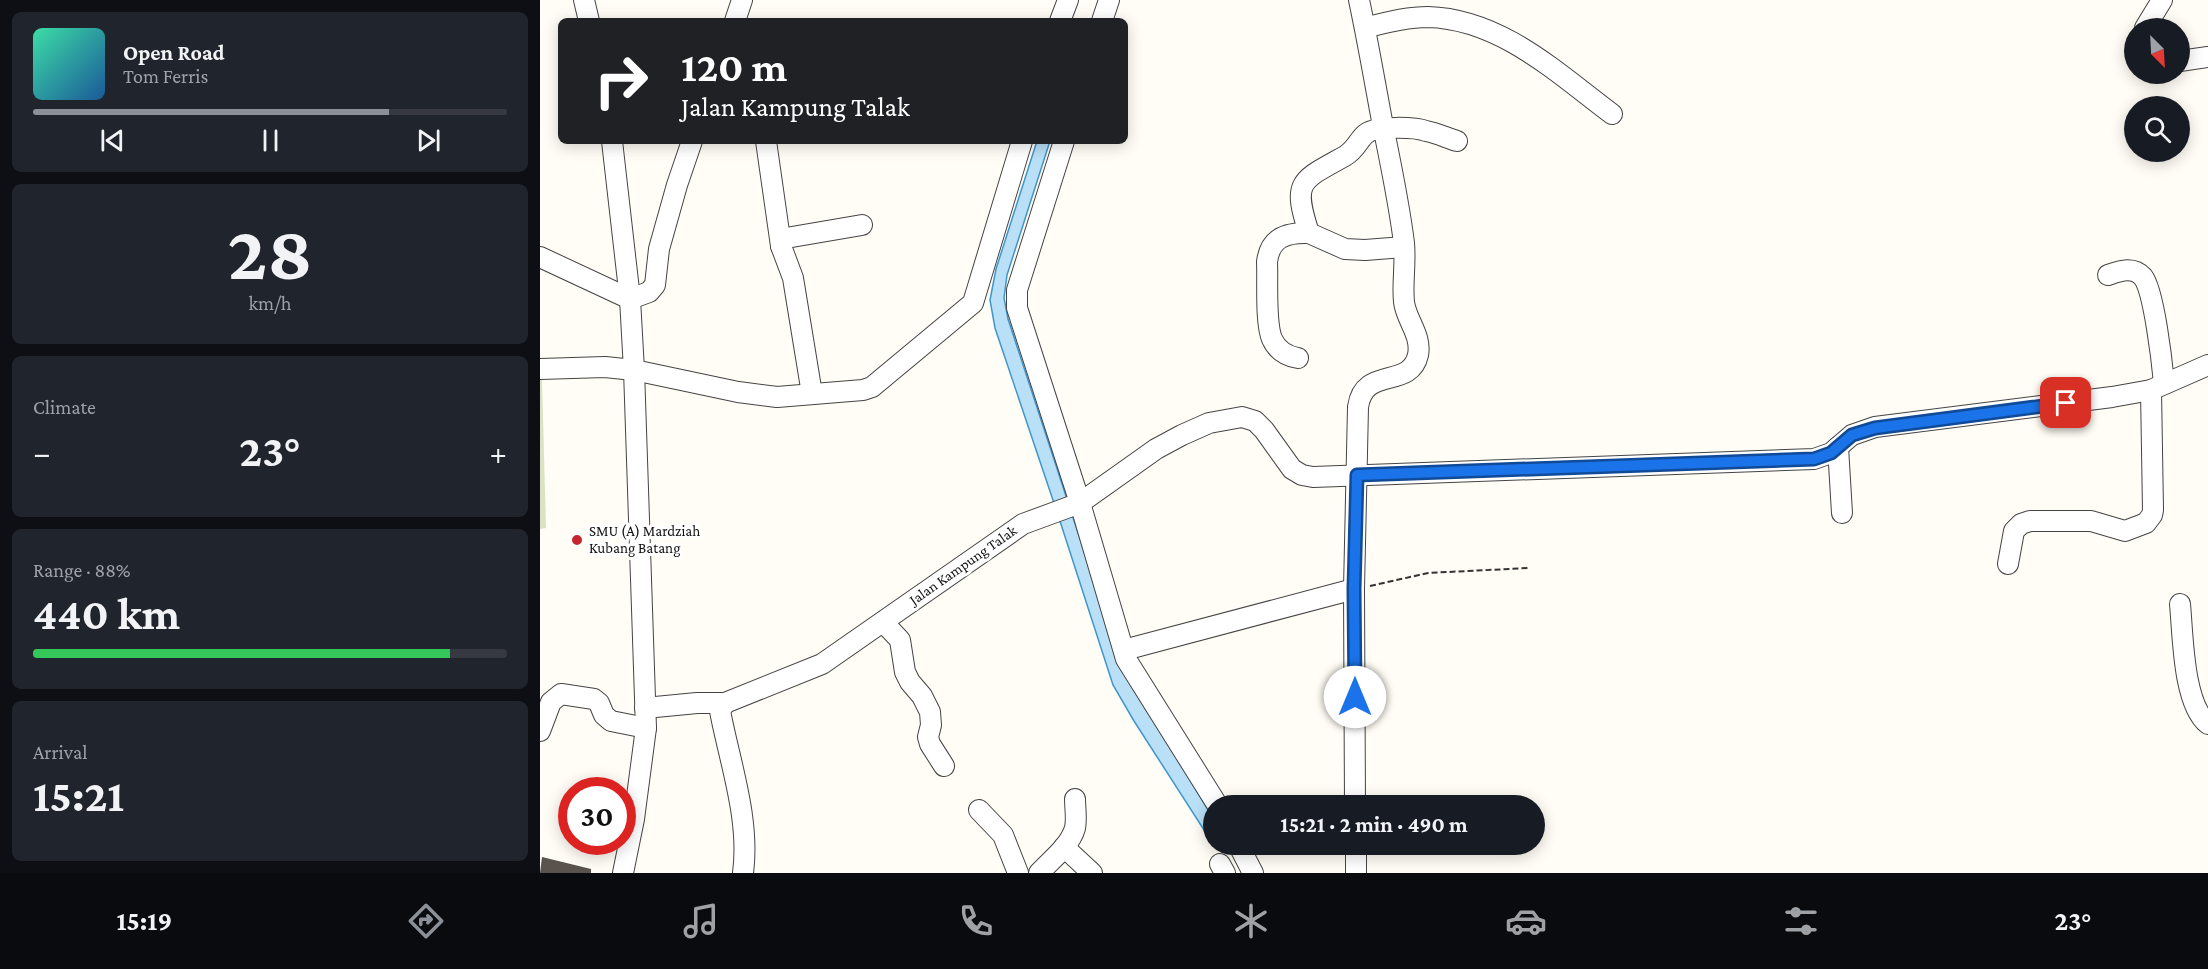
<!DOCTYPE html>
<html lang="en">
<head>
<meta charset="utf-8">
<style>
	:root { --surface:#171b24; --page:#20242c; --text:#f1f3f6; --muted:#9ea1a6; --line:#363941; --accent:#8c9099 }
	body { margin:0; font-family:"Crimson Pro",serif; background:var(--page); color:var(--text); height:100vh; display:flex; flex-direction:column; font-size:22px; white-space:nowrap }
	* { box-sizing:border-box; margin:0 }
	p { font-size:20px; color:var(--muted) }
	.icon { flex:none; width:33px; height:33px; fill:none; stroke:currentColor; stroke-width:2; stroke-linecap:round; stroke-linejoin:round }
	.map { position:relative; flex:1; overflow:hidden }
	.drawer { display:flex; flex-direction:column; gap:12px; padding:12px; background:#0d0f14; width:540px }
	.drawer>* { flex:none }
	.top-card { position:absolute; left:18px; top:18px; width:570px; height:126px; border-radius:9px; box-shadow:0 3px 15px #0003; background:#202124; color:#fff; overflow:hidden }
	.needle { width:39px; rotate:156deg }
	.controls { position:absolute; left:1584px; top:18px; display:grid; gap:12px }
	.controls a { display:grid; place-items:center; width:66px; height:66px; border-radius:50%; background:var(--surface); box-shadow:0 3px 15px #0003; font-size:30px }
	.speed { position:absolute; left:18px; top:777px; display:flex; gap:12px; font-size:30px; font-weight:700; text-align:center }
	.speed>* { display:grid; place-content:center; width:78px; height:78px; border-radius:50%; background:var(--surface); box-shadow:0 3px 15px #0003; line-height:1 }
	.speed .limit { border:9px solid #d22; background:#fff; color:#111 }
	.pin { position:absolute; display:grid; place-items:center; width:51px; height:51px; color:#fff; margin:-26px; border-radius:12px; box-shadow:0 3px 9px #0006 }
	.me { position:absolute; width:66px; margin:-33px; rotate:0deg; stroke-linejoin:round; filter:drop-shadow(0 0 4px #0008) }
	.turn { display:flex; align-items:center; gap:21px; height:126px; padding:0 24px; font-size:27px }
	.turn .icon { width:78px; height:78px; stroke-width:2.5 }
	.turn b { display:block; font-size:42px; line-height:51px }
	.big { font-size:45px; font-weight:700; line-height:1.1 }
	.drawer .card { flex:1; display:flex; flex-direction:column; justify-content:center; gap:9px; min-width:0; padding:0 21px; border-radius:9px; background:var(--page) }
	.drawer .dial { align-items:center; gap:0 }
	.dial b { font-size:78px; line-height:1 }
	.song { display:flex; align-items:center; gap:18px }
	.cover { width:72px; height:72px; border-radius:9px; background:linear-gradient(135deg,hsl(160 70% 55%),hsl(210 70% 35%)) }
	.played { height:6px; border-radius:3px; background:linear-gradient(90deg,var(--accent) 75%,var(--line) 75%) }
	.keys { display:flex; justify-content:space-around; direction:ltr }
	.heat { display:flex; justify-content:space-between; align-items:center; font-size:33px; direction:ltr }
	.charge { height:9px; border-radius:4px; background:linear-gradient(90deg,#34c759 88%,var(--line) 0) }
	.trip { position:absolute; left:663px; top:795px; width:342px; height:60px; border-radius:30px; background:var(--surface); box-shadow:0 3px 15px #0003; font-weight:700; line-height:60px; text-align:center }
	.tab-bar { display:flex; height:96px; justify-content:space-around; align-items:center; background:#090b0e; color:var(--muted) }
	.tab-bar .icon { width:42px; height:42px }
	.tab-bar .active { color:var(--accent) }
	.tab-bar b { font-size:27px; color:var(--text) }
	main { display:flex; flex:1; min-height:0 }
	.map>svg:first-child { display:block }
	.cemetery { fill:#d9e3c4 }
	.water { fill:#b9e0f7; stroke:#3f96cf; stroke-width:1.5 }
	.building { fill:#5a524d }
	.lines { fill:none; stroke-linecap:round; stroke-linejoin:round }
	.minor-casing { stroke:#444; stroke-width:22 }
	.path { stroke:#333; stroke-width:2; stroke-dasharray:6 3; stroke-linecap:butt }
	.minor { stroke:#fff; stroke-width:20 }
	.route-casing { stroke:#114b97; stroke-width:15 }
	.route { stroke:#1a73e8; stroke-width:10 }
	.poi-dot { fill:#c4262e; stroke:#fff; stroke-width:2 }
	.labels { text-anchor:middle; stroke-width:6; stroke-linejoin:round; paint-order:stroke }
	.poi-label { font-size:15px; fill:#111; stroke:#fff; text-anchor:start }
	.street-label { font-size:15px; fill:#111; stroke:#fff }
</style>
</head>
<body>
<main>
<section class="drawer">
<div class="card">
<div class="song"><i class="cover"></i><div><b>Open Road</b><p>Tom Ferris</p></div></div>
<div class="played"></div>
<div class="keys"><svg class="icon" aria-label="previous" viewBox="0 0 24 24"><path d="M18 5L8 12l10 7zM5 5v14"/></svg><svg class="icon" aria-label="pause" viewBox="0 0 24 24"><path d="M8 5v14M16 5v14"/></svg><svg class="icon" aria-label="next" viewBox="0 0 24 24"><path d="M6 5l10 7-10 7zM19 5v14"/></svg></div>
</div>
<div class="card dial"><b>28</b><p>km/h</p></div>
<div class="card"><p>Climate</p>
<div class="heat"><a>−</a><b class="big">23°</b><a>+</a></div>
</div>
<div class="card"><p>Range · 88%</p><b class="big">440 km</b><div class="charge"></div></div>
<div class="card"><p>Arrival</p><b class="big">15:21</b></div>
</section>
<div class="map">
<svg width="1668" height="873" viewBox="0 0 1668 873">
	<rect width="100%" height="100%" fill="#fffdf5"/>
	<path class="cemetery" d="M0 380H2L6 528 0 529Z"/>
	<path class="water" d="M497 141H510L467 275 464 298 468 319 582 667 673 818V844L594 721 573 685 518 515 455 328 450 300 456 269Z"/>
	<path class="building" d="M2 857 51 869V873H0Z"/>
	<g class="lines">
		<defs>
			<g id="minor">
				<path d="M44 0 49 21"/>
				<path d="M195 21 202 0"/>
				<path d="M520 21 528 0"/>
				<path d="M562 21 569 0"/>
				<path d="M825 28C846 22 867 17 888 17 961 19 1017 73 1072 114"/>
				<path d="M1605 28 1622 0"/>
				<path d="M1640 61 1668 57"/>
				<path d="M72 141 90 299 94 370 106 728 94 819 83 873"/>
				<path d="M226 141 241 246 253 278 272 394"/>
				<path d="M524 141 477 290V308L540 503 586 659 678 806"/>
				<path d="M241 246 246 238 322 225"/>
				<path d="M864 247 825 250 805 249 769 233C752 181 760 181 805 156 817 149 819 138 827 133 837 126 875 127 886 131 897 133 907 138 917 141"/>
				<path d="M0 257 90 299 109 292 115 285 119 249 137 185 152 141"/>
				<path d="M1568 275C1580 271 1593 266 1603 277 1614 291 1622 362 1624 383"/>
				<path d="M758 358C746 356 737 350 732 339 725 322 728 281 727 262 730 237 747 232 769 233"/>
				<path d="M0 369 65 367 94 370 198 392 237 397 323 390 332 387 433 303 482 141"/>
				<path d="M1298 447 1302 513"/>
				<path d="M1468 564 1474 531 1481 524 1490 521H1551L1585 531 1606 523 1612 515 1613 510 1611 390"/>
				<path d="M1640 604C1643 635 1643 704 1668 724"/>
				<path d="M343 622 360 640 365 672 370 682 382 696 390 712 391 725 388 737 390 744 404 766"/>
				<path d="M584 650 814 589"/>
				<path d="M185 703 180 711 181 716C191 766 210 821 203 873"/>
				<path d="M105 708 157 703H185L282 664 483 524 540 503 616 449 642 435 669 423 702 417 715 421 724 430 752 469 762 475 773 477 1274 459 1291 453 1312 435 1335 427 1572 397 1611 390 1668 365"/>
				<path d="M0 731 11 702 21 694 54 699 59 703 64 715 71 721 106 728"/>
				<path d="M815 806 814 589 818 407C824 365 870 390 878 355 882 335 866 320 864 302 862 283 866 263 864 243 859 203 851 165 843 126 835 84 828 42 819 0"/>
				<path d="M439 810 463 835 478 873"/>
				<path d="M698 844 713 873"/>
				<path d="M816 844V873"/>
				<path d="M524 847 552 873"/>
				<path d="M680 864 685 873"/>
				<path d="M499 873C511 860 530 846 535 828 537 819 535 808 535 799"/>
			</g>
		</defs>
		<use href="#minor" class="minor-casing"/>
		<path class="path" d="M830 586 888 573 988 568"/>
		<use href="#minor" class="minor"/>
	</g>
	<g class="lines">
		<defs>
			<path id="route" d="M815 697 814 589 817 475 1274 459 1291 453 1312 435 1335 428 1526 403"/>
		</defs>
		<use href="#route" class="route-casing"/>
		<use href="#route" class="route"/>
	</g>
	<circle class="poi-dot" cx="37" cy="540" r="6"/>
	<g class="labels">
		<g class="poi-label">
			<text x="49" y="536">SMU (A) Mardziah<tspan x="49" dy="17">Kubang Batang</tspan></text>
		</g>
		<g class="street-label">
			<text transform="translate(423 565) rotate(-35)" y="5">Jalan Kampung Talak</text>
		</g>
	</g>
</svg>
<div class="controls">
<a><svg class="needle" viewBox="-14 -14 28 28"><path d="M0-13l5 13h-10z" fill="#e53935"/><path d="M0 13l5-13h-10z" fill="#9ea1a6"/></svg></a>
<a><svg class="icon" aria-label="search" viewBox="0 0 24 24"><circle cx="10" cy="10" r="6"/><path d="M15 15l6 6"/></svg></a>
</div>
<div class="speed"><div class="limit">30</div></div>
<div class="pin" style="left:1526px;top:403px;background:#d93025"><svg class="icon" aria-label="arrive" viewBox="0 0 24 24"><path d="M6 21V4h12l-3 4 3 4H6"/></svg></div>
<svg class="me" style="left:815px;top:697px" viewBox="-20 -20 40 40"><circle r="19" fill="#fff"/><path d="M0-13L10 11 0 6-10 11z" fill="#1a73e8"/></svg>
<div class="trip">15:21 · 2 min · 490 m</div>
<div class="top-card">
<div class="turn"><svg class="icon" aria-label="right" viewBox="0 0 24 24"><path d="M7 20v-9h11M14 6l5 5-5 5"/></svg><div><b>120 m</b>Jalan Kampung Talak</div></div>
</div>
</div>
</main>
<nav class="tab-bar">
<b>15:19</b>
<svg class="icon active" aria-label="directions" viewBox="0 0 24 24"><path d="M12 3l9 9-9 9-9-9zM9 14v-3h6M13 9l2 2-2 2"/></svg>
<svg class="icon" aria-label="music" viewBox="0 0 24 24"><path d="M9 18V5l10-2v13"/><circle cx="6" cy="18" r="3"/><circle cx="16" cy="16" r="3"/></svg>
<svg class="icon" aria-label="phone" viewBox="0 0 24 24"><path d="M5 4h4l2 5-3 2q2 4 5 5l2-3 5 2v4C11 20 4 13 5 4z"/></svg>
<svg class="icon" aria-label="climate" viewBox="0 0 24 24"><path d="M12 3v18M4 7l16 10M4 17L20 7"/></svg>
<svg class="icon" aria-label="car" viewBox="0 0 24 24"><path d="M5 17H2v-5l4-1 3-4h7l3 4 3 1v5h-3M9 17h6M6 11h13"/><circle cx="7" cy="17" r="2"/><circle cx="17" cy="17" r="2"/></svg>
<svg class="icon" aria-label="filters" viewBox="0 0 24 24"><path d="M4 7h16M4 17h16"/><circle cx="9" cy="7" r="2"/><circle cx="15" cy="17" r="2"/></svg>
<b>23°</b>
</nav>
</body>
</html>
